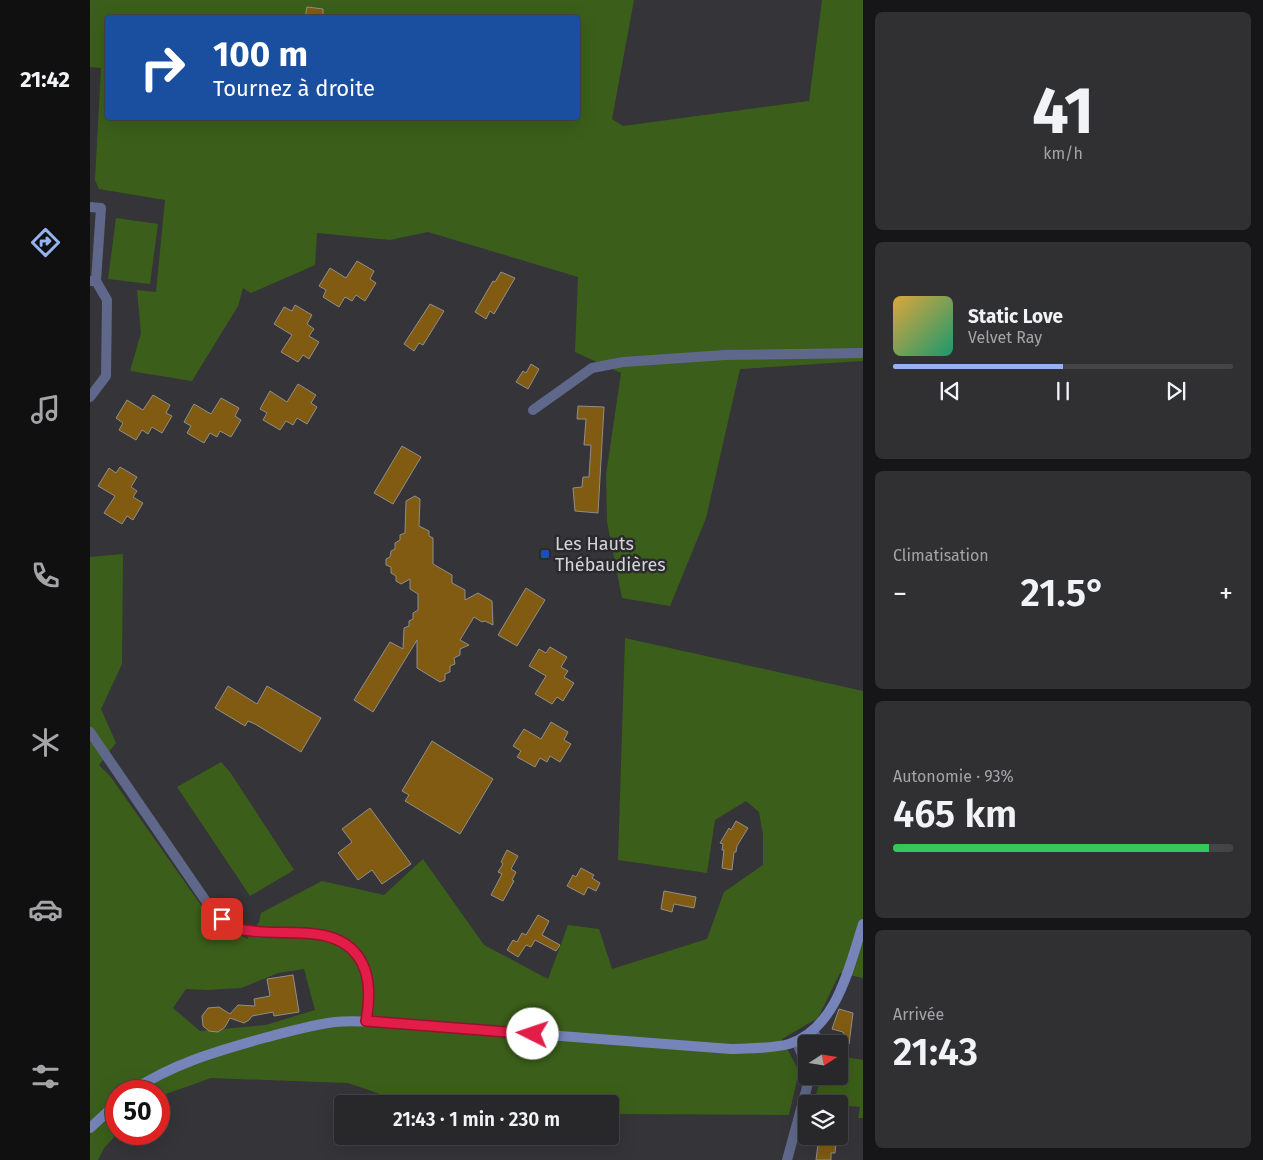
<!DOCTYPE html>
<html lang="fr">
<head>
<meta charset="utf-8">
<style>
	:root { --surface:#28272a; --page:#302f32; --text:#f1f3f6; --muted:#a5a5a8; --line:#444447; --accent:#95b2f1 }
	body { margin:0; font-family:"Fira Sans",sans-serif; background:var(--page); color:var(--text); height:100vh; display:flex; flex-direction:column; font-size:19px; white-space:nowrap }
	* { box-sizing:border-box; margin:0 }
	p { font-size:16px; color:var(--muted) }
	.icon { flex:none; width:28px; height:28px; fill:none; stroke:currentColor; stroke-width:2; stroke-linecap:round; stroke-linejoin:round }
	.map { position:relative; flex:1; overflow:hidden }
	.drawer { display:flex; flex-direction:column; gap:12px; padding:12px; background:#161517; width:400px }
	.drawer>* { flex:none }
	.hud { position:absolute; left:15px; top:15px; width:475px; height:105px; border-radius:5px; box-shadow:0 5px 20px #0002,0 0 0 1px var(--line); background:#1a4fa0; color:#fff; overflow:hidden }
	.needle { width:32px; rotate:78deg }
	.tools { position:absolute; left:708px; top:1035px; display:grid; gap:10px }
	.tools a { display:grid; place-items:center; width:50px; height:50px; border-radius:5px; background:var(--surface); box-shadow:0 5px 20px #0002,0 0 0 1px var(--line); font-size:25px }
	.speed { position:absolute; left:15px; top:1080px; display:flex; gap:10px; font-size:25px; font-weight:700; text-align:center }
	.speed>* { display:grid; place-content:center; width:65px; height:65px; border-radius:50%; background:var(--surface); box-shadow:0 5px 20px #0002,0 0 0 1px var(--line); line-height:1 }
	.speed .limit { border:8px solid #d22; background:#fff; color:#111 }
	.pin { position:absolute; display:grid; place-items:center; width:42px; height:42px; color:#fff; margin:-21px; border-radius:10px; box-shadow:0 2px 8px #0006 }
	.me { position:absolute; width:55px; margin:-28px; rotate:274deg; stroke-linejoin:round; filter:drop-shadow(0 0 4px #0008) }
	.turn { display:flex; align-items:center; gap:18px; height:105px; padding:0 25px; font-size:22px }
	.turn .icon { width:65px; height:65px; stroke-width:2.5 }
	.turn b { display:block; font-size:35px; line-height:42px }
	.big { font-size:38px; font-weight:600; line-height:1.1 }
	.drawer .tile { flex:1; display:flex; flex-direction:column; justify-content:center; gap:8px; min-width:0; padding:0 18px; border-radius:8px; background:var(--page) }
	.drawer .dial { align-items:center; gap:0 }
	.dial b { font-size:65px; line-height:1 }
	.song { display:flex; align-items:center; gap:15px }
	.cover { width:60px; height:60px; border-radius:8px; background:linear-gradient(135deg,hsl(40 70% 55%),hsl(160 70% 35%)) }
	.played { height:5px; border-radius:2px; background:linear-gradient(90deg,var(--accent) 50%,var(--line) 50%) }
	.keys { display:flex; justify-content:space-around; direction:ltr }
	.heat { display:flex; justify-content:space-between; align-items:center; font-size:28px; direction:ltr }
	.charge { height:8px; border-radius:4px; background:linear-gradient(90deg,#34c759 93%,var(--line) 0) }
	.trip { position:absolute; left:244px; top:1095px; width:285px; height:50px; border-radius:5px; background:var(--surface); box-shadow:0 5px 20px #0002,0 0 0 1px var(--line); font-weight:600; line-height:50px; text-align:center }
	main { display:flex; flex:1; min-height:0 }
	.tabs { display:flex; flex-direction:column; width:90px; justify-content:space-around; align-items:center; background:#101011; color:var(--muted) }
	.tabs .icon { width:35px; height:35px }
	.tabs .on { color:var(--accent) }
	.tabs b { font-size:22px; color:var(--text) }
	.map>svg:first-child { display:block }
	.green { fill:#3b5f1a; fill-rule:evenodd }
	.building { fill:#805b11; stroke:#918f8a }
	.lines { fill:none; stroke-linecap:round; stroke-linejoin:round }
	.minor { stroke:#5f688a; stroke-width:10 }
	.secondary { stroke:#7684ba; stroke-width:10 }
	.route-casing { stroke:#92132f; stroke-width:12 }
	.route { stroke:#e11d48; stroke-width:9 }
	.transit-dot { fill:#1a4fb4; stroke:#2b2a2e; stroke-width:2 }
	.labels { text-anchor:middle; stroke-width:5; stroke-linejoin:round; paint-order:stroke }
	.poi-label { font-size:18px; fill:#d5d5d7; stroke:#2b2a2e; text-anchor:start }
</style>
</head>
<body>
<main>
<nav class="tabs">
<b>21:42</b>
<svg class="icon on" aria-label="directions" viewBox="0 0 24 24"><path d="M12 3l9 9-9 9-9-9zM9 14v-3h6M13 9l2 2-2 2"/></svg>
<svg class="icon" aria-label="music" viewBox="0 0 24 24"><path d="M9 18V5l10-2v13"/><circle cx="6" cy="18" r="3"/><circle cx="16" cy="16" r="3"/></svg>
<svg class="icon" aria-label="phone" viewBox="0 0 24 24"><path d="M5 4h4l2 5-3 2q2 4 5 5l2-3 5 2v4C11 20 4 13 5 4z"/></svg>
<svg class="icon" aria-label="climate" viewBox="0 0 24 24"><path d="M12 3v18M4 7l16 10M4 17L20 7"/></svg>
<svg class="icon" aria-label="car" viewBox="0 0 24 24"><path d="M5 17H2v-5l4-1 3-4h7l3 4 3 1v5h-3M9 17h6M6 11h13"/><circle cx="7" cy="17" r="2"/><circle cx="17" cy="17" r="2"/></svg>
<svg class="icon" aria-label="filters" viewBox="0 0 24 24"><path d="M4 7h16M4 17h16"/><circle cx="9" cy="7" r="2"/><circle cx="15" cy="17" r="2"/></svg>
</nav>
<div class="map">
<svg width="773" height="1160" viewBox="0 0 773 1160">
	<rect width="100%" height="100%" fill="#353438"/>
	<g class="green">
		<path d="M0 0H544L522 119 533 126 719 101 732 0H773V361L650 369 616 518 580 606 532 598 517 522 516 475 531 373 485 352 488 277 338 232 300 240 227 233 225 265 161 293 153 288 148 306 102 381 40 371 51 333 47 290 66 292 75 200 9 189 5 180 11 68 0 67ZM18 18H488V118H18Z"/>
		<path d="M26 218 68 224 60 284 18 279Z"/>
		<path d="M33 554 32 664 11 709 26 743 9 765 20 776 118 915 157 939 169 922 171 913 232 881 294 895 333 859 394 945 458 979 478 925 509 929 522 969 617 939 634 892 673 865V835L669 812 656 801 625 820 617 873 528 860 535 638 773 691V978L750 973 728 1018 692 1039 709 1071 699 1115 520 1114V1104H319L258 1083 121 1078 76 1094 69 1098V1091H26L27 1134 14 1148 8 1160H0V557ZM214 969 225 1010 176 1025 110 1031 83 1008 96 989 117 990 151 988 188 973Z"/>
		<path d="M131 762 140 772 204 870 160 896 87 787Z"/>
		<path d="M749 1056 773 1060V1118H768L770 1107 723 1103 732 1076H749Z"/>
	</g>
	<g class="building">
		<path d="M217 7 233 9V18H215Z"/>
		<path d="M267 261 284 271 280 279 286 283 275 301 266 295 262 301 255 297 249 307 233 297 236 290 229 286 240 268 256 278Z"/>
		<path d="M411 272 425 278 404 314 400 311 396 319 385 312 403 281 405 282Z"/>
		<path d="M340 304 354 311 333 345 329 343 324 351 314 344Z"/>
		<path d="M205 305 222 315 217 324 224 329 219 336 229 342 219 359 213 355 208 362 191 352 202 335 184 324 194 307 202 311Z"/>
		<path d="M441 364 449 369 438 389 426 382 433 371 436 373Z"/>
		<path d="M208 384 226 395 221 403 227 407 217 424 207 418 203 425 196 421 190 430 173 420 177 413 170 409 180 391 197 402Z"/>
		<path d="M63 395 80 405 76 413 82 416 72 433 62 427 58 434 52 430 46 440 29 430 33 423 26 418 37 400 53 410Z"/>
		<path d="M131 398 149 408 145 416 151 420 141 437 130 431 127 437 120 433 114 443 97 433 101 426 94 422 104 404 121 414Z"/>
		<path d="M488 406 514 407 508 513 485 511 483 488 492 487 493 477H499L501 445H494L496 419H487Z"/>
		<path d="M312 446 331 457 303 504 284 493Z"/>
		<path d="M30 467 47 477 41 487 47 491 43 497 53 503 43 520 37 516 32 524 14 513 25 496 8 486 19 468 26 473Z"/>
		<path d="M325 496 330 499 329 526 339 531V536L343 538V564L362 575V583L375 590V600L388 593 402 601 403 625 395 621 392 622 384 617 370 640 379 645 370 649V655L364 658 365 664 360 666V672L355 674V680L350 682 327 668V640L283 712 264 700 300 642 313 649 314 628 319 626V621L323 619V613L328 610V594L320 589V579L311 584 306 581V576L301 573V567L296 565V559L300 557 301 551 305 549V543L310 540V535L315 533 316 501Z"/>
		<path d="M436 588 455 600 427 646 408 635Z"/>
		<path d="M460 647 477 657 471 667 478 671 474 677 484 683 473 701 467 697 462 704 445 694 456 676 439 666 449 649 456 653Z"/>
		<path d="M138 686 167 704 177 686 231 718 211 752 165 724 158 721 155 726 125 708Z"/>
		<path d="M461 722 478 732 474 740 481 744 470 762 460 756 457 762 450 758 445 767 427 757 431 751 423 746 434 729 451 739Z"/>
		<path d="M342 741 403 779 370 834 315 801 319 795 312 791Z"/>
		<path d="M280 808 321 864 292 884 282 870 268 880 248 853 262 842 252 829Z"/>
		<path d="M646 821 658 828 647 846 646 852H644L642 870 632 868 634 850H632L633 844 630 843 639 828 641 830Z"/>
		<path d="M417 850 428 856 421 869 426 872 422 880 424 881 413 901 401 895 412 874 408 872 413 864 411 862Z"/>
		<path d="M491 868 504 875 502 878 510 883 506 891 498 887 494 895 477 886 483 875 486 877Z"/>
		<path d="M574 891 606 897 604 908 584 904 582 912 571 909Z"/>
		<path d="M448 915 459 921 452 935 470 945 466 951 445 940 441 947 436 945 428 957 417 950 423 940 427 942 432 933 436 935Z"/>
		<path d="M203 975 209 1012 184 1016 183 1012 162 1016 159 1020 154 1023 140 1018 135 1027 128 1032 119 1031 113 1026 112 1016 118 1008 129 1007 140 1014 148 1005 165 1006 164 999 180 996 177 979Z"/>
		<path d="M749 1009 763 1013 759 1044 753 1032 742 1029Z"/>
		<path d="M729 1136H747L745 1153H741V1160H726Z"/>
	</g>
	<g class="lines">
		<g class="minor">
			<path d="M0 207 11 208 6 281"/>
			<path d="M0 281H6L17 300 16 376 0 397"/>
			<path d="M443 410 502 368 533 362 635 355 773 353"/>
			<path d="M0 732 122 910C128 916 135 924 142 927 156 933 174 933 188 933 201 933 214 932 227 934 276 941 283 979 277 1021"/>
			<path d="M723 1030 727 1039V1044"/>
			<path d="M706 1041 716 1064"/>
			<path d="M697 1160 720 1076"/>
		</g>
		<g class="secondary">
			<path d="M42 1091C82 1064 127 1051 174 1038 197 1032 221 1025 245 1022 264 1020 283 1022 302 1023L641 1049C659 1048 681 1049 699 1044 747 1028 759 967 773 924"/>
			<path d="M0 1128 26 1104"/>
		</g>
	</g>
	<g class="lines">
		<defs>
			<path id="route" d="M132 919C134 921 137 924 140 926 146 930 155 930 162 931 196 936 243 924 267 955 281 973 280 1000 276 1021L443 1034"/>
		</defs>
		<use href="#route" class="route-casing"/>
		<use href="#route" class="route"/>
	</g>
	<rect class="transit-dot" x="450" y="549" width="10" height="10" rx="2.5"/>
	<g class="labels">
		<g class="poi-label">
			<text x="465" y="550">Les Hauts<tspan x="465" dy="21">Thébaudières</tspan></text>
		</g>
	</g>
</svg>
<div class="tools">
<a><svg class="needle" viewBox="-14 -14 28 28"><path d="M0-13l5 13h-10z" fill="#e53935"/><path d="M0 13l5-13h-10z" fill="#a5a5a8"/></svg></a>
<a><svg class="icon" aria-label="layers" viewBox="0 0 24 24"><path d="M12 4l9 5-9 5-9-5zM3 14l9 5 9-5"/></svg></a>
</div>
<div class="speed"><div class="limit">50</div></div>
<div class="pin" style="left:132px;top:919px;background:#d93025"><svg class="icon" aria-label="arrive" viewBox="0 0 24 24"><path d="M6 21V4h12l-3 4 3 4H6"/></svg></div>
<svg class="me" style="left:443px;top:1034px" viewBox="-20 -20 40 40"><circle r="19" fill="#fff"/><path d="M0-13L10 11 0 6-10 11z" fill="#e11d48"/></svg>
<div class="trip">21:43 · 1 min · 230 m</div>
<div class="hud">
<div class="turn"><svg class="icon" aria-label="right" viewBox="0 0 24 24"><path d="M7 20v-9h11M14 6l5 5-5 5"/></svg><div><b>100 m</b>Tournez à droite</div></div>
</div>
</div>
<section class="drawer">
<div class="tile dial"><b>41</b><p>km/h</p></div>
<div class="tile">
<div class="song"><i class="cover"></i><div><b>Static Love</b><p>Velvet Ray</p></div></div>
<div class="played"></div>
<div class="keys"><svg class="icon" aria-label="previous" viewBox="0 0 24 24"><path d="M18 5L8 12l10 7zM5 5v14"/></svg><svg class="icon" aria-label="pause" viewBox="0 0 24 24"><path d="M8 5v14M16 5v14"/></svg><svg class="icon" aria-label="next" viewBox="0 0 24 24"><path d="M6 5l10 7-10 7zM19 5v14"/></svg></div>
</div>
<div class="tile"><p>Climatisation</p>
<div class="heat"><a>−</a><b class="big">21.5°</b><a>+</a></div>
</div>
<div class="tile"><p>Autonomie · 93%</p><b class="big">465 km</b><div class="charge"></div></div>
<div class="tile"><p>Arrivée</p><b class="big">21:43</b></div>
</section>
</main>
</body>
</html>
